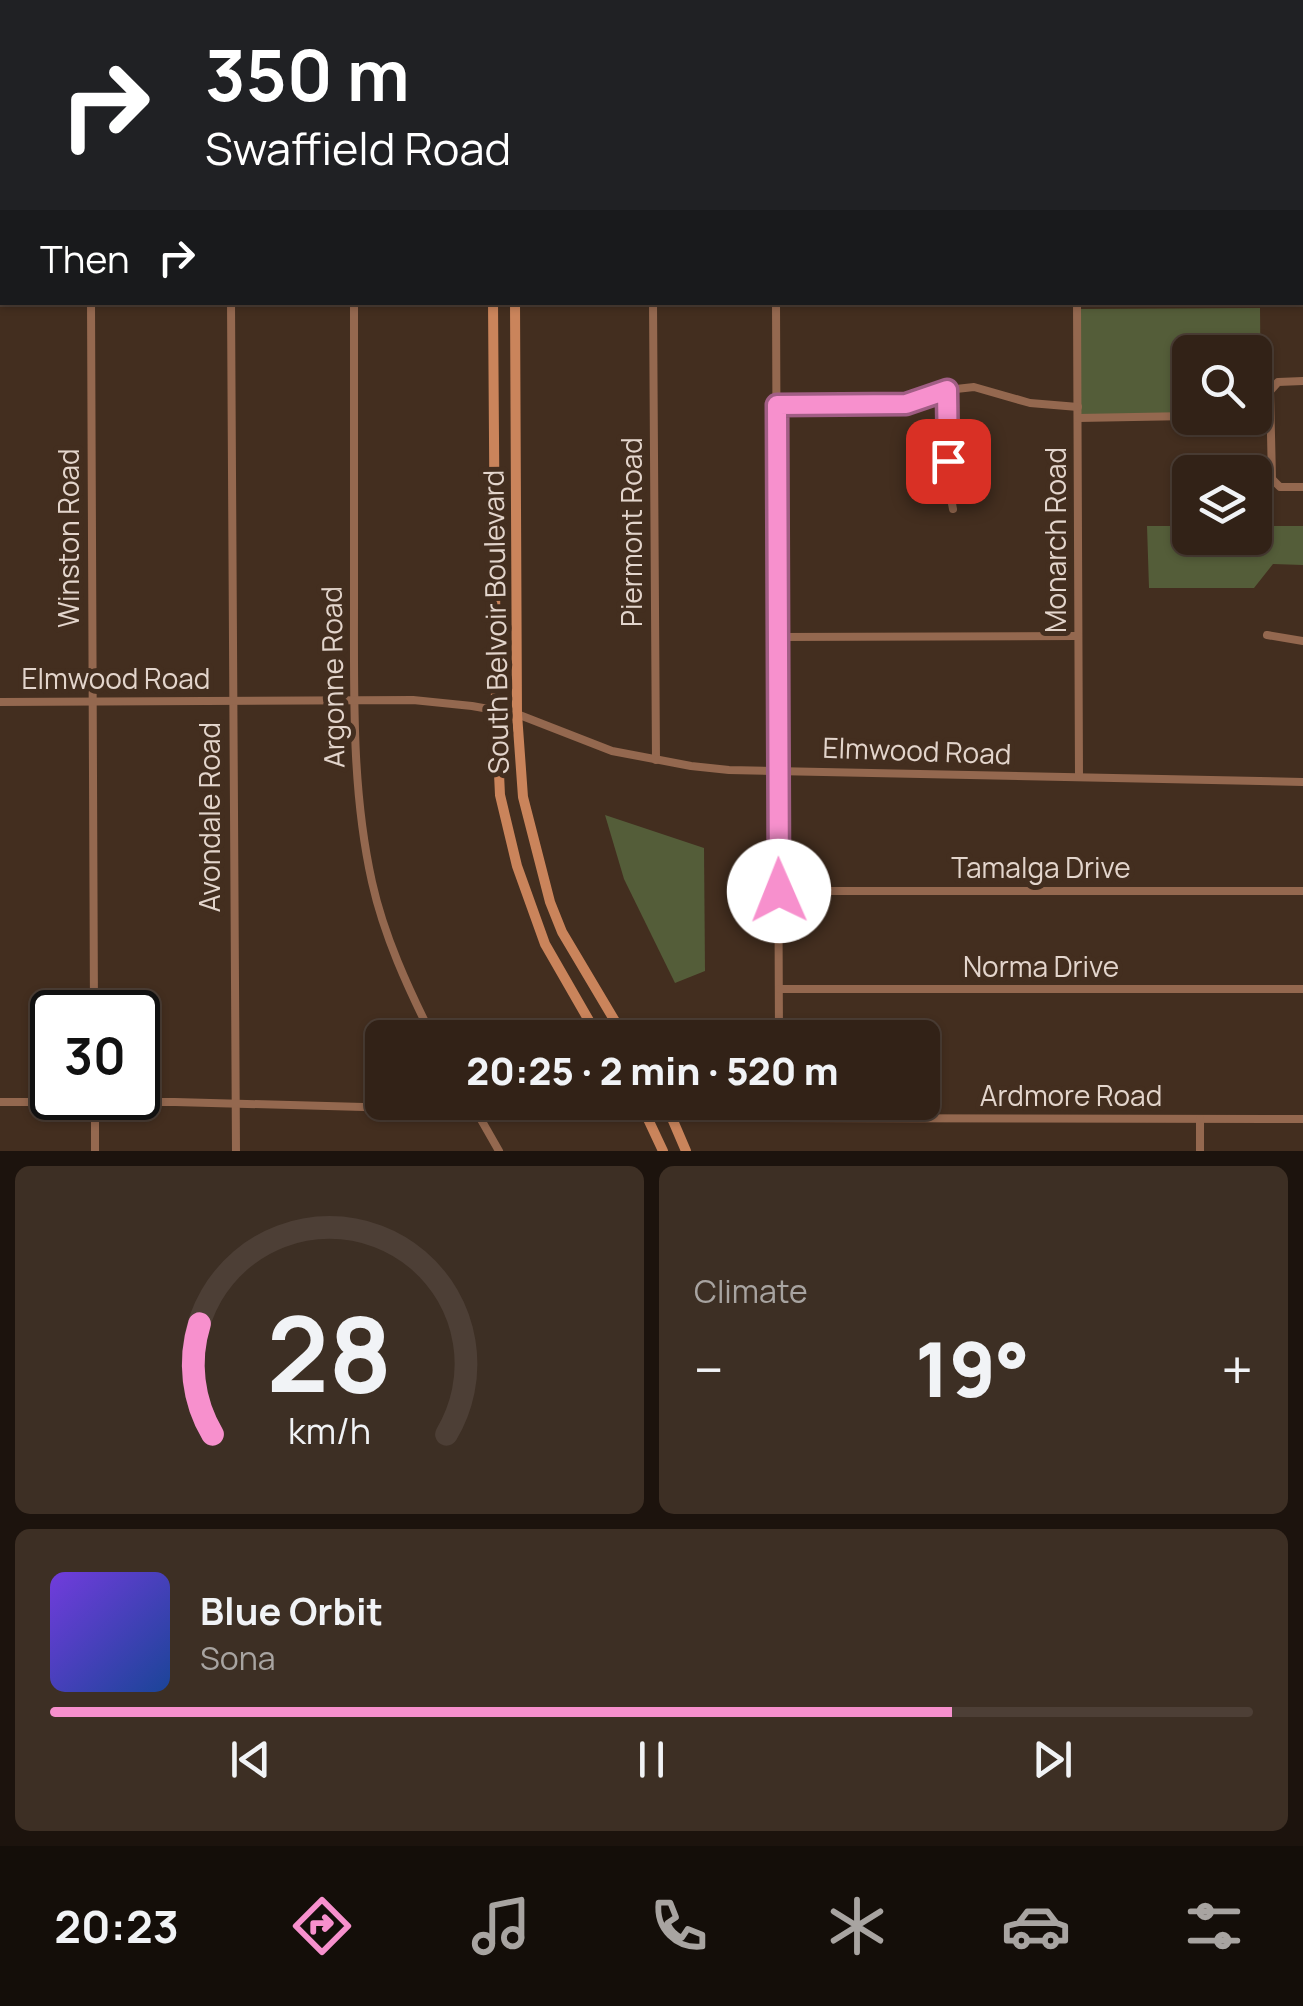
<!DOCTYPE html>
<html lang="en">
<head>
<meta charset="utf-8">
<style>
	:root { --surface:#322217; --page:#3d2f24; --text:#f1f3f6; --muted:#a8a4a1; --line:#4d3f36; --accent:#f790cd }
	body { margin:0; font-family:Manrope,sans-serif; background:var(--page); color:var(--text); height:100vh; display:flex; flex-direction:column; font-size:38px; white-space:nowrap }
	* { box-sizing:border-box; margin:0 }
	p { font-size:32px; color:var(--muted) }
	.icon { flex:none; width:55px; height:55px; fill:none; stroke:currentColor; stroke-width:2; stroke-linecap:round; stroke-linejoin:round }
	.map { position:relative; height:1151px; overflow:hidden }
	.details { display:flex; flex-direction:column; gap:15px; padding:15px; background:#1c130d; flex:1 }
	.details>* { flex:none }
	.hud { position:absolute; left:0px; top:0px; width:1305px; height:305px; box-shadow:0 2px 8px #0004,0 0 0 2px var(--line); background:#202124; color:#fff; overflow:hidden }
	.tools { position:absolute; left:1172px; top:335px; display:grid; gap:20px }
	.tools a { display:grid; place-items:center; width:100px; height:100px; border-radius:15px; background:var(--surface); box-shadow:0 2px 8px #0004,0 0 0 2px var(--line); font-size:50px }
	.speed { position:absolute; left:30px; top:990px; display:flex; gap:20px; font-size:50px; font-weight:700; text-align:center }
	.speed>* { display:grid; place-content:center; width:130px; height:130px; border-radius:50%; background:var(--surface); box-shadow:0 2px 8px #0004,0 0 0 2px var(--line); line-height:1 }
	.speed .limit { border:5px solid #111; border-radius:15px; background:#fff; color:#111 }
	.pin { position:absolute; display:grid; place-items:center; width:85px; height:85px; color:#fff; margin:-42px; border-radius:20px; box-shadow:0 5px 15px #0006 }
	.me { position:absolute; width:110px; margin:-55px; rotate:359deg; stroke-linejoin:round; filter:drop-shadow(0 0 8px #0008) }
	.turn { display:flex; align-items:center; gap:35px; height:210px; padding:0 40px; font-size:45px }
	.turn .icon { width:130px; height:130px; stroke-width:2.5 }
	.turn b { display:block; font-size:70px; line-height:85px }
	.then { display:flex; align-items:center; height:95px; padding:0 40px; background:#0003; gap:20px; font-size:38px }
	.big { font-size:75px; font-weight:800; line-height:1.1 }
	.details .widget { flex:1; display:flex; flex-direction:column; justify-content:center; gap:15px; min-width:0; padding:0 35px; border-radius:15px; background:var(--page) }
	.details .dial { align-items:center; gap:0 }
	.dial svg { height:260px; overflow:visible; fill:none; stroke:var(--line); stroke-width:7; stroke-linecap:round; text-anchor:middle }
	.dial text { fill:var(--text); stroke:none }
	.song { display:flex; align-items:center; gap:30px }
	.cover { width:120px; height:120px; border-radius:15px; background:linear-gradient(135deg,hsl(260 70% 55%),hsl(220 70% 35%)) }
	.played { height:10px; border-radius:5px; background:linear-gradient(90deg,var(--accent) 75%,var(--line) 75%) }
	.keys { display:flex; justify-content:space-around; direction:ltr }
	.heat { display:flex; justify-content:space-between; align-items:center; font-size:55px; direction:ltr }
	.details .tiles { flex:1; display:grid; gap:15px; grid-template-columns:1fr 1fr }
	.widget:last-child { grid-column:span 2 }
	.trip { position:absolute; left:365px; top:1020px; width:575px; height:100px; border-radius:15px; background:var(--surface); box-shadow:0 2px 8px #0004,0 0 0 2px var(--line); font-weight:800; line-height:100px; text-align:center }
	.tab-bar { display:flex; height:160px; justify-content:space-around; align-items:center; background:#140e09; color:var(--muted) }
	.tab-bar .icon { width:70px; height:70px }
	.tab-bar .active { color:var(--accent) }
	.tab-bar b { font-size:45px; color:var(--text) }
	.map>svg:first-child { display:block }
	.green { fill:#545d39 }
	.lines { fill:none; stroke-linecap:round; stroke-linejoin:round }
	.street { stroke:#94684f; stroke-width:8 }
	.secondary { stroke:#ca845b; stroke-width:10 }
	.route-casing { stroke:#a15e85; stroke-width:25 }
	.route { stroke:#f790cd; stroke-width:18 }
	.labels { text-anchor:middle; stroke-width:10; stroke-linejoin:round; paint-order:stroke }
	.street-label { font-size:28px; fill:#e3d5cc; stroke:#432e1f }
</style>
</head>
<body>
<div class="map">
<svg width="1303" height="1151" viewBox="0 0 1303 1151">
	<rect width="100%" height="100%" fill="#432e1f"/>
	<g class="green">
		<path d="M1260 308 1261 414H1255V352H1190V416L1078 418 1077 309Z"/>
		<path d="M1147 526H1190V538H1255V526H1303V565L1273 564 1254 588H1149Z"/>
		<path d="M605 815 704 848 705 971 675 983 624 879Z"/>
	</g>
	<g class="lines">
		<g class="street">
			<path d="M71 0 72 2"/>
			<path d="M229 0V2"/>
			<path d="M353 0V2"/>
			<path d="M652 0V2"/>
			<path d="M773 0V2"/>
			<path d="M1018 0 1019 2"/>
			<path d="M16 2 19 0"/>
			<path d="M0 14 2 12"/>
			<path d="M1302 121H1303"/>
			<path d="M1302 249H1303"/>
			<path d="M91 302 94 1012"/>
			<path d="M231 302 236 1151"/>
			<path d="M354 302C354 404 354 506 354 608 354 700 352 792 372 882 384 936 408 988 433 1038"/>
			<path d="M653 302 656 760"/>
			<path d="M776 302 779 1038"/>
			<path d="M1077 302 1079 777"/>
			<path d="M1303 381 1278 382 1270 391 1272 479 1280 487H1303"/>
			<path d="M947 390 949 488 953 509"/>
			<path d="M777 405 906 404 947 390 974 387 1030 403 1078 407"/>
			<path d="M1078 418 1190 416"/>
			<path d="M1267 635 1303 641"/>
			<path d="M779 637 1078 636"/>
			<path d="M0 702 413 700 472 706 517 714 612 751 691 766 729 770 1303 782"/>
			<path d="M779 891H1303"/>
			<path d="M779 989H1303"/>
			<path d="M95 1098V1151"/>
			<path d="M0 1102H175L778 1118 1303 1119"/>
			<path d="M471 1102 499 1151"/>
			<path d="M1200 1119V1151"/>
		</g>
		<g class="secondary">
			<path d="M492 0V2"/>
			<path d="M514 0V2"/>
			<path d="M493 302 496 710 500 795 517 866 545 944 599 1038"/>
			<path d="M515 302 517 714 523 797 550 902 562 932 625 1038"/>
			<path d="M640 1102 663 1151"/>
			<path d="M665 1102 686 1151"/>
		</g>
	</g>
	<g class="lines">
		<defs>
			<path id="route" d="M779 891 777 405 906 404 947 390 948 461"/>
		</defs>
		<use href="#route" class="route-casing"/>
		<use href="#route" class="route"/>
	</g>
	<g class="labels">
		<g class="street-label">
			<text transform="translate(632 532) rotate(-90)" y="10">Piermont Road</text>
			<text transform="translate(69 538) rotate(-90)" y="10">Winston Road</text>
			<text transform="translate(1056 540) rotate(-90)" y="10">Monarch Road</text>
			<text transform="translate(496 622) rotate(-91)" y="10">South Belvoir Boulevard</text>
			<text transform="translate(333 677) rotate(-91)" y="10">Argonne Road</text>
			<text x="116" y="689">Elmwood Road</text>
			<text transform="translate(917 751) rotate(2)" y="10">Elmwood Road</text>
			<text transform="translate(210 817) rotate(-90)" y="10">Avondale Road</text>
			<text x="1041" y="878">Tamalga Drive</text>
			<text x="1041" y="977">Norma Drive</text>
			<text x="1071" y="1106">Ardmore Road</text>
		</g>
	</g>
</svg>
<div class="tools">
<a><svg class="icon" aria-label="search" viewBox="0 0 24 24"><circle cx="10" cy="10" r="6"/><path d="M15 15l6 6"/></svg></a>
<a><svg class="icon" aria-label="layers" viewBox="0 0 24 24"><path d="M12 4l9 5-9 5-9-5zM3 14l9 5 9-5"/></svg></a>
</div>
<div class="speed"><div class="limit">30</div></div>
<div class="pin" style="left:948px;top:461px;background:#d93025"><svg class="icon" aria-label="arrive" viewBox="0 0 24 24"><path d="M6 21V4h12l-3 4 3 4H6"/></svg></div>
<svg class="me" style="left:779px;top:891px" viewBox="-20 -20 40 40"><circle r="19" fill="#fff"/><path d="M0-13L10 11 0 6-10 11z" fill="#f790cd"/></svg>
<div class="trip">20:25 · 2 min · 520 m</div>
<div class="hud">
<div class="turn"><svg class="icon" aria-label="right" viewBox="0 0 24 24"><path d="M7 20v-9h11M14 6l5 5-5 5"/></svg><div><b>350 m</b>Swaffield Road</div></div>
<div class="then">Then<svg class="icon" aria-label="right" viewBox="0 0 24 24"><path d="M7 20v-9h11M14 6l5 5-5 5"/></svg></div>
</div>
</div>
<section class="details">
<div class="tiles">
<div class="widget dial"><svg viewBox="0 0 100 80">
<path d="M14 69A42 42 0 1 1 86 69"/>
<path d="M14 69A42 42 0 0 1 10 35" stroke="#f790cd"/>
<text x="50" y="56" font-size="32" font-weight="700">28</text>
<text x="50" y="72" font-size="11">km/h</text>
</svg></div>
<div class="widget"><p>Climate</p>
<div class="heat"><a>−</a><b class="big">19°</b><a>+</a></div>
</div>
<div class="widget">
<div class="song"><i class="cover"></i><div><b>Blue Orbit</b><p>Sona</p></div></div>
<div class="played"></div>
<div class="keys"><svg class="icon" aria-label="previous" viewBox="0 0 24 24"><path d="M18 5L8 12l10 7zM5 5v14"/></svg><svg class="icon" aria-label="pause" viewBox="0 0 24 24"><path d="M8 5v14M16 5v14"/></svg><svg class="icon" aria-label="next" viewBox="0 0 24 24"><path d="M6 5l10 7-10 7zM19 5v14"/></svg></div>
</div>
</div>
</section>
<nav class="tab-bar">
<b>20:23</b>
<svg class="icon active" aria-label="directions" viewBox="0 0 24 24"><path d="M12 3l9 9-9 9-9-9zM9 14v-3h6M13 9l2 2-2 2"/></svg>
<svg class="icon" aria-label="music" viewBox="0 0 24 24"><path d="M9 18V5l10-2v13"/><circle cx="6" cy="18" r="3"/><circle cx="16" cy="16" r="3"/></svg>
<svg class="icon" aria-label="phone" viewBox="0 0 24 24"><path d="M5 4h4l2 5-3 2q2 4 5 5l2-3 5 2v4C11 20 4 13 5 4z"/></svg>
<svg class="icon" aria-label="climate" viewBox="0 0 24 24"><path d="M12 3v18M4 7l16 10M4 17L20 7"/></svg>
<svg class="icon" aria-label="car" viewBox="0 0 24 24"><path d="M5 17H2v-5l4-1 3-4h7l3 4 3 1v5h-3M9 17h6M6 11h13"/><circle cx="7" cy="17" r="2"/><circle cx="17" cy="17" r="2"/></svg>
<svg class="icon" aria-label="filters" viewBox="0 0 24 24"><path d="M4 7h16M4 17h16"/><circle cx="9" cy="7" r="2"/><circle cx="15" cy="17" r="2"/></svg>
</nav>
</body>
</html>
